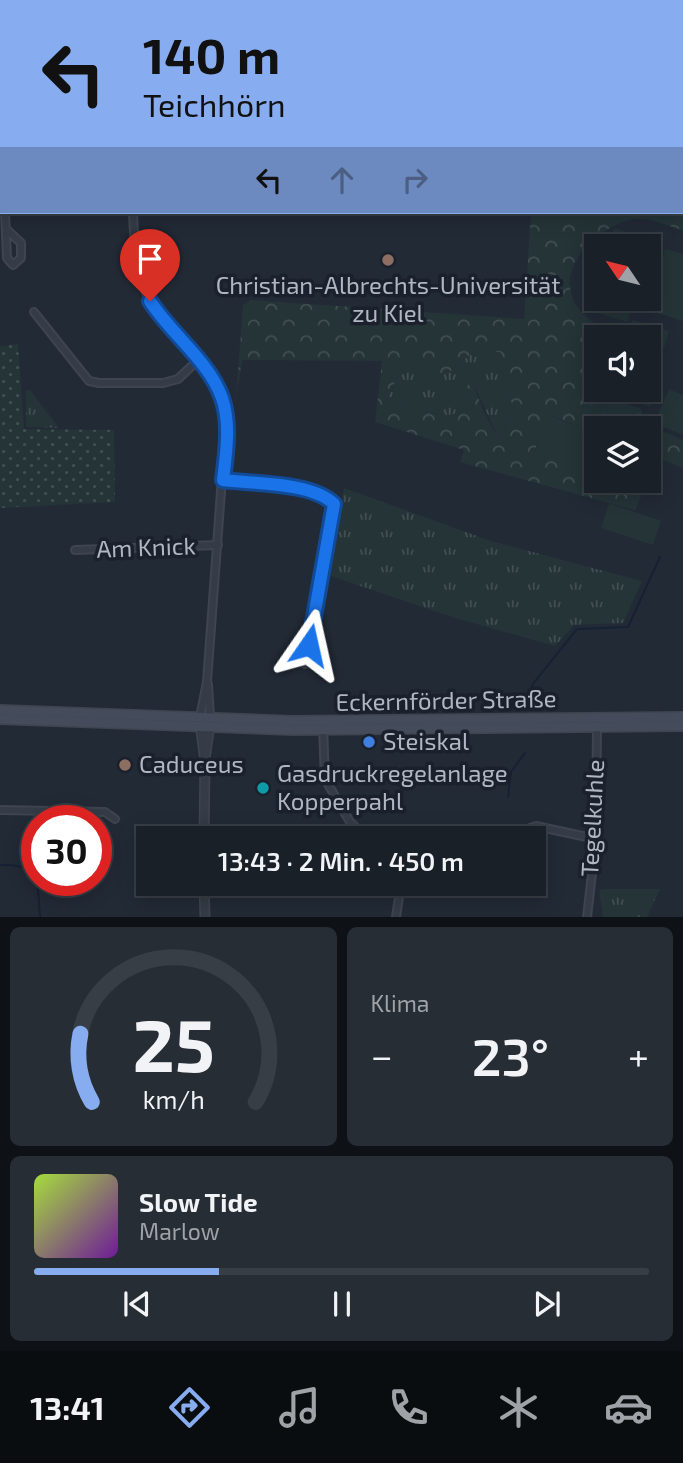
<!DOCTYPE html>
<html lang="de">
<head>
<meta charset="utf-8">
<style>
	:root { --surface:#1a2028; --page:#272d34; --text:#f1f3f6; --muted:#9fa3a8; --line:#383e45; --accent:#88acf0 }
	body { margin:0; font-family:"Exo 2",sans-serif; background:var(--page); color:var(--text); height:100vh; display:flex; flex-direction:column; font-size:26px; white-space:nowrap }
	* { box-sizing:border-box; margin:0 }
	p { font-size:23px; color:var(--muted) }
	.icon { flex:none; width:38px; height:38px; fill:none; stroke:currentColor; stroke-width:2; stroke-linecap:round; stroke-linejoin:round }
	.map { position:relative; height:917px; overflow:hidden }
	.drawer { display:flex; flex-direction:column; gap:10px; padding:10px; background:#0e1216; flex:1 }
	.drawer>* { flex:none }
	.top-card { position:absolute; left:0px; top:0px; width:684px; height:214px; box-shadow:0 4px 18px #0003,0 0 0 2px var(--line); background:#88acf0; color:#111; overflow:hidden }
	.needle { width:46px; rotate:305deg }
	.tools { position:absolute; left:584px; top:234px; display:grid; gap:14px }
	.tools a { display:grid; place-items:center; width:77px; height:77px; border-radius:0px; background:var(--surface); box-shadow:0 4px 18px #0003,0 0 0 2px var(--line); font-size:35px }
	.speed { position:absolute; left:21px; top:805px; display:flex; gap:14px; font-size:35px; font-weight:700; text-align:center }
	.speed>* { display:grid; place-content:center; width:91px; height:91px; border-radius:50%; background:var(--surface); box-shadow:0 4px 18px #0003,0 0 0 2px var(--line); line-height:1 }
	.speed .limit { border:10px solid #d22; background:#fff; color:#111 }
	.pin { position:absolute; display:grid; place-items:center; width:60px; height:60px; color:#fff; margin:-72px -30px; border-radius:50% 50% 50% 0; rotate:-45deg; box-shadow:0 0 7px #0007 }
	.pin .icon { rotate:45deg }
	.me { position:absolute; width:77px; margin:-38px; rotate:11deg; stroke-linejoin:round; filter:drop-shadow(0 0 5px #0008) }
	.turn { display:flex; align-items:center; gap:24px; height:147px; padding:0 28px; font-size:32px }
	.turn .icon { width:91px; height:91px; stroke-width:2.5 }
	.turn b { display:block; font-size:49px; line-height:60px }
	.lanes { display:flex; align-items:center; height:66px; padding:0 28px; background:#0003; justify-content:center; gap:35px; direction:ltr }
	.lanes .off { opacity:.35 }
	.big { font-size:52px; font-weight:600; line-height:1.1 }
	.drawer .widget { flex:1; display:flex; flex-direction:column; justify-content:center; gap:10px; min-width:0; padding:0 24px; border-radius:10px; background:var(--page) }
	.drawer .dial { align-items:center; gap:0 }
	.dial svg { height:182px; overflow:visible; fill:none; stroke:var(--line); stroke-width:7; stroke-linecap:round; text-anchor:middle }
	.dial text { fill:var(--text); stroke:none }
	.song { display:flex; align-items:center; gap:21px }
	.cover { width:84px; height:84px; border-radius:10px; background:linear-gradient(135deg,hsl(80 70% 55%),hsl(280 70% 35%)) }
	.played { height:7px; border-radius:4px; background:linear-gradient(90deg,var(--accent) 30%,var(--line) 30%) }
	.keys { display:flex; justify-content:space-around; direction:ltr }
	.heat { display:flex; justify-content:space-between; align-items:center; font-size:38px; direction:ltr }
	.drawer .tiles { flex:1; display:grid; gap:10px; grid-template-columns:1fr 1fr }
	.widget:last-child { grid-column:span 2 }
	.trip { position:absolute; left:136px; top:826px; width:410px; height:70px; border-radius:0px; background:var(--surface); box-shadow:0 4px 18px #0003,0 0 0 2px var(--line); font-weight:600; line-height:70px; text-align:center }
	.tab-bar { display:flex; height:112px; justify-content:space-around; align-items:center; background:#0a0d10; color:var(--muted) }
	.tab-bar .icon { width:49px; height:49px }
	.tab-bar .current { color:var(--accent) }
	.tab-bar b { font-size:32px; color:var(--text) }
	.map>svg:first-child { display:block }
	.grass { fill:url(#grass-tufts) }
	.forest { fill:url(#forest-crowns); fill-rule:evenodd }
	.garden { fill:url(#garden-dots) }
	.pitch { fill:#243437 }
	.lines { fill:none; stroke-linecap:round; stroke-linejoin:round }
	.stream { stroke:#162133; stroke-width:2 }
	.minor-casing { stroke:#3f4550; stroke-width:10 }
	.tertiary-casing { stroke:#3f4550; stroke-width:11 }
	.secondary-casing { stroke:#3f4550; stroke-width:12 }
	.minor { stroke:#353c47; stroke-width:6 }
	.tertiary { stroke:#353c47; stroke-width:8 }
	.secondary { stroke:#444b5a; stroke-width:9 }
	.route-casing { stroke:#114b97; stroke-width:18 }
	.route { stroke:#1a73e8; stroke-width:12 }
	.education-dot { fill:#8d6e63; stroke:#1b212c; stroke-width:2.5 }
	.shop-dot { fill:#3f7fe0; stroke:#1b212c; stroke-width:2.5 }
	.culture-dot { fill:#0f9aa8; stroke:#1b212c; stroke-width:2.5 }
	.labels { text-anchor:middle; stroke-width:7; stroke-linejoin:round; paint-order:stroke }
	.poi-label { font-size:24px; fill:#b0b7c3; stroke:#1b212c; text-anchor:start }
	.street-label { font-size:24px; fill:#b0b7c3; stroke:#1b212c }
</style>
</head>
<body>
<div class="map">
<svg width="683" height="917" viewBox="0 0 683 917">
	<defs>
		<pattern id="grass-tufts" width="24" height="20" patternUnits="userSpaceOnUse" patternTransform="scale(1.75)"><rect width="24" height="20" fill="#243437"/><path d="M3 7l-1-3M5 7V3M7 7l1-3M15 17l-1-3M17 17v-4M19 17l1-3" fill="none" stroke="#414f52"/></pattern>
		<pattern id="forest-crowns" width="20" height="18" patternUnits="userSpaceOnUse" patternTransform="scale(1.75)"><rect width="20" height="18" fill="#243437"/><path d="M2 6a3 3 0 1 1 6 0M12 15a3 3 0 1 1 6 0" fill="none" stroke="#414f52"/></pattern>
		<pattern id="garden-dots" width="8" height="8" patternUnits="userSpaceOnUse" patternTransform="scale(1.75)"><rect width="8" height="8" fill="#243437"/><path d="M2 2h.1M6 6h.1" fill="none" stroke="#414f52" stroke-width="1.8" stroke-linecap="round"/></pattern>
	</defs>
	<rect width="100%" height="100%" fill="#222a36"/>
	<g class="grass">
		<path d="M473 352H500L507 396 515 407 499 439 473 383 463 410 447 417 386 401 403 365 417 362 448 373Z"/>
		<path d="M26 390H30L59 428 26 427Z"/>
		<path d="M344 488 491 541 642 581 623 623 574 625 555 646 455 618 328 575Z"/>
		<path d="M604 889H660L647 917H603L599 890Z"/>
	</g>
	<path class="forest" d="M683 196V230C669 227 649 217 635 219 603 224 557 262 573 299 580 316 599 325 611 338H597V390H610L608 397 641 409 645 424 683 440V468L649 454V429H597V433L549 415 534 452 597 477V481H607L630 490 634 481H648L635 510 460 462 464 450 375 422 382 361 242 360 236 399 243 305 251 300 524 319 531 212H682ZM473 352H500L507 396 515 407 499 439 483 410 473 383 456 391 463 410 447 417 386 401 403 365 417 362 431 375 448 373Z"/>
	<path class="garden" d="M18 344 24 429 114 430 115 502 0 508V346Z"/>
	<g class="pitch">
		<path d="M614 228 651 239 649 247H609Z"/>
		<path d="M665 249 683 254V321L647 310Z"/>
		<path d="M596 293 597 299H616L633 304 627 322 591 311Z"/>
		<path d="M633 320 669 331 664 349 649 344V338H627Z"/>
		<path d="M649 384 658 388 650 407 612 392 649 390Z"/>
		<path d="M669 389 683 395V435L654 423Z"/>
		<path d="M548 415 597 433V477L534 453Z"/>
		<path d="M609 503 661 521 653 545 601 528Z"/>
	</g>
	<g class="lines">
		<g class="stream">
			<path d="M529 708 532 685 577 629 628 627 660 557"/>
			<path d="M508 797 511 772 525 753"/>
			<path d="M0 865C42 863 37 883 40 917"/>
		</g>
		<defs>
			<g id="minor">
				<path d="M242 0V2"/>
				<path d="M561 0V2"/>
				<path d="M0 34H2"/>
				<path d="M0 180 2 179"/>
				<path d="M0 201 2 205"/>
				<path d="M5 212 7 258 13 265 21 258V243L6 229"/>
				<path d="M133 212C134 242 136 274 150 301 175 348 217 366 226 423L207 682 200 717"/>
				<path d="M34 312 89 381 99 383H163L178 379 197 361"/>
				<path d="M223 480C254 484 313 482 334 504L305 664"/>
				<path d="M75 550 218 545"/>
				<path d="M208 684 210 717"/>
				<path d="M323 726 325 779 350 822 367 838"/>
				<path d="M0 810 105 812 115 819"/>
				<path d="M503 838 536 826 596 839"/>
				<path d="M396 917 401 884"/>
				<path d="M587 917 596 839 597 723"/>
			</g>
			<g id="tertiary">
				<path d="M2 0V2"/>
				<path d="M682 105H683"/>
				<path d="M682 113H683"/>
				<path d="M200 723 205 762 204 838"/>
				<path d="M205 759 210 724"/>
				<path d="M204 884 205 917"/>
			</g>
			<g id="secondary">
				<path d="M0 710 293 721 683 717"/>
				<path d="M0 719 293 730 683 726"/>
			</g>
		</defs>
		<use href="#minor" class="minor-casing"/>
		<use href="#tertiary" class="tertiary-casing"/>
		<use href="#secondary" class="secondary-casing"/>
		<use href="#minor" class="minor"/>
		<use href="#tertiary" class="tertiary"/>
		<use href="#secondary" class="secondary"/>
	</g>
	<g class="lines">
		<defs>
			<path id="route" d="M150 301C171 334 209 361 222 398 231 424 226 454 223 480 254 484 312 482 334 504L309 645"/>
		</defs>
		<use href="#route" class="route-casing"/>
		<use href="#route" class="route"/>
	</g>
	<g class="education-dot">
		<circle cx="388" cy="260" r="7"/>
		<circle cx="125" cy="765" r="7"/>
	</g>
	<circle class="shop-dot" cx="369" cy="742" r="7"/>
	<circle class="culture-dot" cx="263" cy="788" r="7"/>
	<g class="labels">
		<g class="poi-label">
			<text x="388" y="294" text-anchor="middle">Christian-Albrechts-Universität<tspan x="388" dy="28">zu Kiel</tspan></text>
			<text x="383" y="750">Steiskal</text>
			<text x="139" y="773">Caduceus</text>
			<text x="277" y="782">Gasdruckregelanlage<tspan x="277" dy="28">Kopperpahl</tspan></text>
		</g>
		<g class="street-label">
			<text transform="translate(146 548) rotate(-2)" y="8">Am Knick</text>
			<text transform="translate(446 701) rotate(-1)" y="8">Eckernförder Straße</text>
			<text transform="translate(593 818) rotate(-87)" y="8">Tegelkuhle</text>
		</g>
	</g>
</svg>
<div class="tools">
<a><svg class="needle" viewBox="-14 -14 28 28"><path d="M0-13l5 13h-10z" fill="#e53935"/><path d="M0 13l5-13h-10z" fill="#9fa3a8"/></svg></a>
<a><svg class="icon" aria-label="sound" viewBox="0 0 24 24"><path d="M4 9h4l5-4v14l-5-4H4zM17 9q2 3 0 6"/></svg></a>
<a><svg class="icon" aria-label="layers" viewBox="0 0 24 24"><path d="M12 4l9 5-9 5-9-5zM3 14l9 5 9-5"/></svg></a>
</div>
<div class="speed"><div class="limit">30</div></div>
<div class="pin" style="left:150px;top:301px;background:#d93025"><svg class="icon" aria-label="arrive" viewBox="0 0 24 24"><path d="M6 21V4h12l-3 4 3 4H6"/></svg></div>
<svg class="me" style="left:309px;top:645px" viewBox="-20 -20 40 40"><path d="M0-17L14 15 0 8-14 15z" fill="#1a73e8" stroke="#fff" stroke-width="4"/></svg>
<div class="trip">13:43 · 2 Min. · 450 m</div>
<div class="top-card">
<div class="turn"><svg class="icon" aria-label="left" viewBox="0 0 24 24"><path d="M17 20v-9H6M10 6l-5 5 5 5"/></svg><div><b>140 m</b>Teichhörn</div></div>
<div class="lanes"><svg class="icon" aria-label="left" viewBox="0 0 24 24"><path d="M17 20v-9H6M10 6l-5 5 5 5"/></svg><svg class="icon off" aria-label="ahead" viewBox="0 0 24 24"><path d="M12 20V5M6 11l6-6 6 6"/></svg><svg class="icon off" aria-label="right" viewBox="0 0 24 24"><path d="M7 20v-9h11M14 6l5 5-5 5"/></svg></div>
</div>
</div>
<section class="drawer">
<div class="tiles">
<div class="widget dial"><svg viewBox="0 0 100 80">
<path d="M14 69A42 42 0 1 1 86 69"/>
<path d="M14 69A42 42 0 0 1 9 39" stroke="#88acf0"/>
<text x="50" y="56" font-size="32" font-weight="700">25</text>
<text x="50" y="72" font-size="11">km/h</text>
</svg></div>
<div class="widget"><p>Klima</p>
<div class="heat"><a>−</a><b class="big">23°</b><a>+</a></div>
</div>
<div class="widget">
<div class="song"><i class="cover"></i><div><b>Slow Tide</b><p>Marlow</p></div></div>
<div class="played"></div>
<div class="keys"><svg class="icon" aria-label="previous" viewBox="0 0 24 24"><path d="M18 5L8 12l10 7zM5 5v14"/></svg><svg class="icon" aria-label="pause" viewBox="0 0 24 24"><path d="M8 5v14M16 5v14"/></svg><svg class="icon" aria-label="next" viewBox="0 0 24 24"><path d="M6 5l10 7-10 7zM19 5v14"/></svg></div>
</div>
</div>
</section>
<nav class="tab-bar">
<b>13:41</b>
<svg class="icon current" aria-label="directions" viewBox="0 0 24 24"><path d="M12 3l9 9-9 9-9-9zM9 14v-3h6M13 9l2 2-2 2"/></svg>
<svg class="icon" aria-label="music" viewBox="0 0 24 24"><path d="M9 18V5l10-2v13"/><circle cx="6" cy="18" r="3"/><circle cx="16" cy="16" r="3"/></svg>
<svg class="icon" aria-label="phone" viewBox="0 0 24 24"><path d="M5 4h4l2 5-3 2q2 4 5 5l2-3 5 2v4C11 20 4 13 5 4z"/></svg>
<svg class="icon" aria-label="climate" viewBox="0 0 24 24"><path d="M12 3v18M4 7l16 10M4 17L20 7"/></svg>
<svg class="icon" aria-label="car" viewBox="0 0 24 24"><path d="M5 17H2v-5l4-1 3-4h7l3 4 3 1v5h-3M9 17h6M6 11h13"/><circle cx="7" cy="17" r="2"/><circle cx="17" cy="17" r="2"/></svg>
</nav>
</body>
</html>
